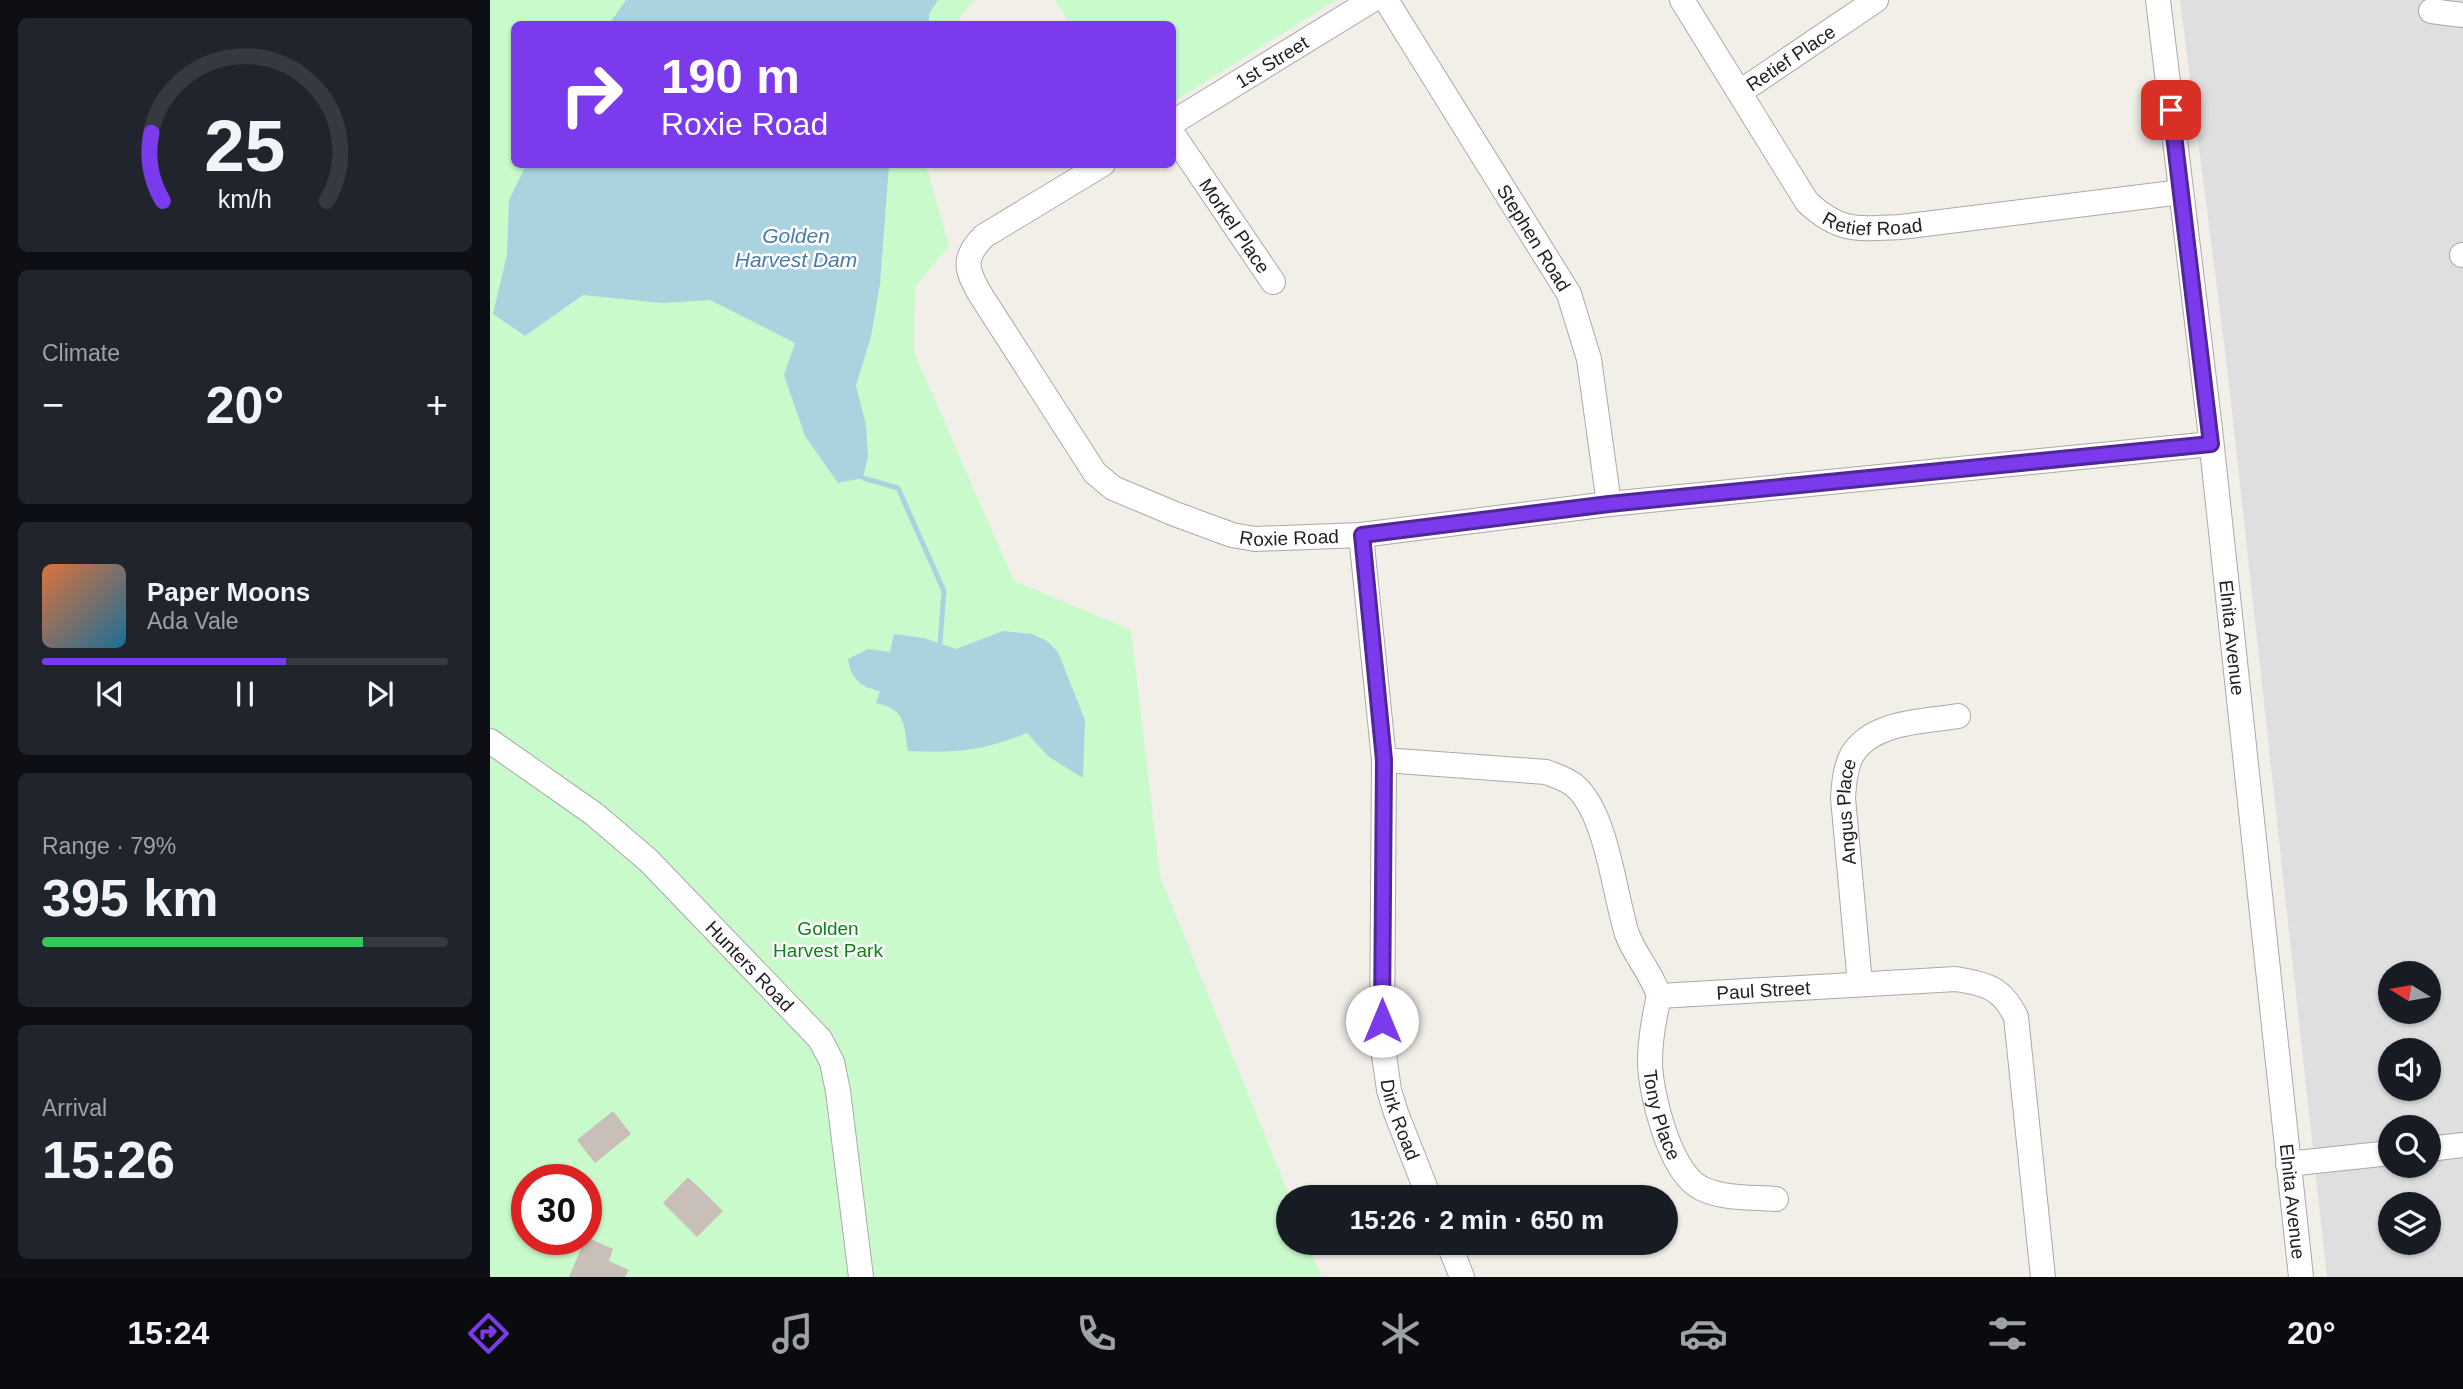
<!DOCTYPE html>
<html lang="en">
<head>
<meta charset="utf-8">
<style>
	:root { --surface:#171b24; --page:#20242c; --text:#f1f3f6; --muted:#9ea1a6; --line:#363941; --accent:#7c3aed }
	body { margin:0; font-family:Helvetica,sans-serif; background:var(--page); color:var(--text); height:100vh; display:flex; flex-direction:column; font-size:26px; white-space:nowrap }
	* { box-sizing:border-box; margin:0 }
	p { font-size:23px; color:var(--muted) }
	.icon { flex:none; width:38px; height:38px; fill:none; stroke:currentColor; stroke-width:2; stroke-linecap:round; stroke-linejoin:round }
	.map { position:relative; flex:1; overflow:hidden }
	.panel { display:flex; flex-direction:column; gap:18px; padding:18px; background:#0d0f14; width:490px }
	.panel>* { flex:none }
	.guide { position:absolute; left:21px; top:21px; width:665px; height:147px; border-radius:10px; box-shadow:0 2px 5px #0004; background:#7c3aed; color:#fff; overflow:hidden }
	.needle { width:46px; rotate:281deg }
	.fabs { position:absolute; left:1888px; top:961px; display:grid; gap:14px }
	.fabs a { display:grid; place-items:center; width:63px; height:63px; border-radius:50%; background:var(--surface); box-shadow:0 2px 5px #0004; font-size:35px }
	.speed { position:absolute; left:21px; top:1164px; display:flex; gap:14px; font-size:35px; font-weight:700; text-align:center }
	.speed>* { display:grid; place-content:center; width:91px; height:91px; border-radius:50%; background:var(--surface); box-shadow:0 2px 5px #0004; line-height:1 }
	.speed .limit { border:10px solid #d22; background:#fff; color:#111 }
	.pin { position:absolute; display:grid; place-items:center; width:60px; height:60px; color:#fff; margin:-30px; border-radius:14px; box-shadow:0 4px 10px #0006 }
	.me { position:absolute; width:77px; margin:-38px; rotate:0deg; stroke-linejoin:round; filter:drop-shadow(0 0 5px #0008) }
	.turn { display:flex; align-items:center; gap:24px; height:147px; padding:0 35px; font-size:32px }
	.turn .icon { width:91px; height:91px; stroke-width:2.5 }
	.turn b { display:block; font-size:49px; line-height:60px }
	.big { font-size:52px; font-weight:700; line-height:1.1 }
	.panel .widget { flex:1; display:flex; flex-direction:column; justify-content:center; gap:10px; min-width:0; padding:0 24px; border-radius:10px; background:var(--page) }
	.panel .dial { align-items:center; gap:0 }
	.dial svg { height:182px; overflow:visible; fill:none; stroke:var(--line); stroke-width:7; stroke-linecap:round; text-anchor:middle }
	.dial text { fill:var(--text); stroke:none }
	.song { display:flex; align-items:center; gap:21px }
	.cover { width:84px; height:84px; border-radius:10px; background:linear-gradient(135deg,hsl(20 70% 55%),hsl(200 70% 35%)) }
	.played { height:7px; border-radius:4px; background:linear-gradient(90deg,var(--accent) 60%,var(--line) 60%) }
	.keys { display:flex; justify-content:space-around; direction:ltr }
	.heat { display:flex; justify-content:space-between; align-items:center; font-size:38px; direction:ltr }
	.charge { height:10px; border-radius:5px; background:linear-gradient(90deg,#34c759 79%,var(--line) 0) }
	.trip { position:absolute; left:786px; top:1185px; width:402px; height:70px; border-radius:35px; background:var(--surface); box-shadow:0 2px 5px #0004; font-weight:700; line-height:70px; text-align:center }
	.tabs { display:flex; height:112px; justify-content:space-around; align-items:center; background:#090b0e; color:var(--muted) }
	.tabs .icon { width:49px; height:49px }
	.tabs .current { color:var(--accent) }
	.tabs b { font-size:32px; color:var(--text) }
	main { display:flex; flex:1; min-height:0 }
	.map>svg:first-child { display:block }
	.residential { fill:#e0dfdf; fill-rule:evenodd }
	.park { fill:#c8facc; fill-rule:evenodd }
	.water { fill:#aad3df }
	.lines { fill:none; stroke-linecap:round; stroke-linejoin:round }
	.stream { stroke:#aad3df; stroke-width:5 }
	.building { fill:#c7bfb8 }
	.minor-casing { stroke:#a9a9a9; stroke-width:26 }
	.minor { stroke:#fff; stroke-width:24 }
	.route-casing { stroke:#51269a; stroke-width:18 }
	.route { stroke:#7c3aed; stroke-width:12 }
	.labels { text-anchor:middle; stroke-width:5; stroke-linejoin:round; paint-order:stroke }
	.street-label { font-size:19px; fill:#222; stroke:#fff }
	.park-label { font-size:19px; fill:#0c8416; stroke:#fff }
	.water-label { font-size:21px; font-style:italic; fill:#4a7aab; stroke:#fff }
</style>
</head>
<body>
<main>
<section class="panel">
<div class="widget dial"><svg viewBox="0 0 100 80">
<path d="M14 69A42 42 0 1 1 86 69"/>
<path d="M14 69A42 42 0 0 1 9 39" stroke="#7c3aed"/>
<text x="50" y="56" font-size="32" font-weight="700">25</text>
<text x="50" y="72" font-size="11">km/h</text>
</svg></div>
<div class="widget"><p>Climate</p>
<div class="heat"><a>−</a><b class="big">20°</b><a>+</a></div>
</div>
<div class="widget">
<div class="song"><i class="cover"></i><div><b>Paper Moons</b><p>Ada Vale</p></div></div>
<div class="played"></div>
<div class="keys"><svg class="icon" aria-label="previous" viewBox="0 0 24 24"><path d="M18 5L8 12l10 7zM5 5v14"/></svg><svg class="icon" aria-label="pause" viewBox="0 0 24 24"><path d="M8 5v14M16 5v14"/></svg><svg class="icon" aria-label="next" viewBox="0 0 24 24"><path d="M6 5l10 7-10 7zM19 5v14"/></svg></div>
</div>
<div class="widget"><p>Range · 79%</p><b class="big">395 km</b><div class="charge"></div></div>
<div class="widget"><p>Arrival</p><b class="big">15:26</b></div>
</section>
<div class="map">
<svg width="1973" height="1277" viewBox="0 0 1973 1277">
	<rect width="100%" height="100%" fill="#f2efe9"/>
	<path class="residential" d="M1690 0H1973V1277H1837L1737 366ZM1900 973H1939V1012H1900ZM1900 1050H1939V1088H1900ZM1900 1127H1939V1166H1900ZM1900 1204H1939V1242H1900Z"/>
	<g class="park">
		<path d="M0 0H484L465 24H24V164L436 165 459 246 425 287 424 352 524 581 641 630 670 876 800 1197 798 1242 817 1243 832 1277H0ZM37 1180H96V1239H37Z"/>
		<path d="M565 0H846L683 102 682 24H580Z"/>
	</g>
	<g class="water">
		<path d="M136 0H448L439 14V24H119Z"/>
		<path d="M36 165H399L390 284 381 336 366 386 376 425 378 456 373 478 348 483 315 436 294 375 305 343 220 300 172 303 93 295 35 336 3 314 17 255 19 200Z"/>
		<path d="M513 631 542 634 557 641 568 652 595 720 593 778 559 757 537 733C492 751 467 753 418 751 414 725 416 709 386 703L390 691C370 687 361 679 358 659L378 649 400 652 404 634 434 638 466 649Z"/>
	</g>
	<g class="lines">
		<path class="stream" d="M373 478 408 488 454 591 450 643"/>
	</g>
	<g class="building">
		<path d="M123 1111 141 1134 105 1163 87 1140Z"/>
		<path d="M198 1177 233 1211 207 1237 173 1203Z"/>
		<path d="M96 1237 123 1249 119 1261 139 1270 135 1277H79Z"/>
	</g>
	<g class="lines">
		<defs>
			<g id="minor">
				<path id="s1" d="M896 0 1079 294 1099 359 1119 504"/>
				<path id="s2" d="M1192 0 1317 202C1350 233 1368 229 1411 227L1691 192"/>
				<path id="s3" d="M1668 0 1720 429 1811 1277"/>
				<path d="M1941 11 1973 15"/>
				<path id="s4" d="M1250 92 1386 0"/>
				<path id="s5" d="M682 123 882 0"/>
				<path id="s6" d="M682 133 783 282"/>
				<path id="s7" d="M613 164 494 236C472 258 476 269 490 294L605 473 623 488 685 514 742 535 765 539 871 535 1119 504 1721 444"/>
				<path d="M1972 255H1973"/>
				<path id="s8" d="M871 535 894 760 892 1041 899 1090 906 1113 939 1197"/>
				<path id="s9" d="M0 741 104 814 158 860 330 1039 342 1062 348 1091 371 1277"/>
				<path id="s10" d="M894 760 1056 772C1066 776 1077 779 1085 786 1117 814 1124 893 1137 934 1145 956 1162 973 1169 996L1466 979C1497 984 1512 988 1526 1017L1553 1277"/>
				<path id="s11" d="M1370 984 1353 798C1354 784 1355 768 1362 755 1382 721 1433 722 1468 716"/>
				<path id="s12" d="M1169 996C1164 1018 1160 1039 1160 1061 1160 1093 1180 1173 1211 1188 1232 1199 1262 1197 1286 1199"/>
				<path d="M1939 1149 1973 1145"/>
				<path d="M1798 1164 1900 1153"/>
				<path d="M958 1242 972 1277"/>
			</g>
		</defs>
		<use href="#minor" class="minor-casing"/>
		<use href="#minor" class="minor"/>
	</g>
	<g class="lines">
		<defs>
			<path id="route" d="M892 1021 894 760 872 535 1119 504 1721 444 1681 110"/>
		</defs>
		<use href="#route" class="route-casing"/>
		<use href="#route" class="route"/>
	</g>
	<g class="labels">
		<g class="street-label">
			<text dy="7" stroke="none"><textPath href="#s4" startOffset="61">Retief Place</textPath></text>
			<text dy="7" stroke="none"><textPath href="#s5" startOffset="117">1st Street</textPath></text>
			<text dy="7" stroke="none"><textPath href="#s2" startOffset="310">Retief Road</textPath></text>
			<text dy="7" stroke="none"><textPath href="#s6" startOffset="112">Morkel Place</textPath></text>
			<text dy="7" stroke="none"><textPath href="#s1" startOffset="280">Stephen Road</textPath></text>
			<text dy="7" stroke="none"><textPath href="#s7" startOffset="626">Roxie Road</textPath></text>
			<text dy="7" stroke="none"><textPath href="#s3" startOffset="642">Elnita Avenue</textPath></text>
			<text dy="7" stroke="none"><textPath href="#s11" startOffset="173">Angus Place</textPath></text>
			<text dy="7" stroke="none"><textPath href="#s9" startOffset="345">Hunters Road</textPath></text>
			<text dy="7" stroke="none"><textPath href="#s10" startOffset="528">Paul Street</textPath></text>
			<text dy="7" stroke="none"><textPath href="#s12" startOffset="121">Tony Place</textPath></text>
			<text dy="7" stroke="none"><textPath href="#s8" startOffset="588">Dirk Road</textPath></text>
			<text dy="7" stroke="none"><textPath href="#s3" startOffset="1209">Elnita Avenue</textPath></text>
		</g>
		<g class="park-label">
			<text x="338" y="935">Golden<tspan x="338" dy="22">Harvest Park</tspan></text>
		</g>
		<g class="water-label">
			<text x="306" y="243">Golden<tspan x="306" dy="24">Harvest Dam</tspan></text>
		</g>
	</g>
</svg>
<div class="fabs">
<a><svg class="needle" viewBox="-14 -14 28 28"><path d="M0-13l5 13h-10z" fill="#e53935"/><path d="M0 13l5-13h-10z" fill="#9ea1a6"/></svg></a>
<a><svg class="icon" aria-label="sound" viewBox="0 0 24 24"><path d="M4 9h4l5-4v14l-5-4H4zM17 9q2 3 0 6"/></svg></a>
<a><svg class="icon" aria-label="search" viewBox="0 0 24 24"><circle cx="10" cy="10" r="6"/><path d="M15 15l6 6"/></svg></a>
<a><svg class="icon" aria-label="layers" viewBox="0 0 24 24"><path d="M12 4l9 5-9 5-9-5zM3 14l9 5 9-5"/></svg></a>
</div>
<div class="speed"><div class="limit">30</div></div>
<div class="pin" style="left:1681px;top:110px;background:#d93025"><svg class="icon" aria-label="arrive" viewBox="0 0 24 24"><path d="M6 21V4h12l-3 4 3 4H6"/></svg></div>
<svg class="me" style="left:892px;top:1021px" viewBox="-20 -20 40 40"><circle r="19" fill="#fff"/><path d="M0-13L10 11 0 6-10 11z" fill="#7c3aed"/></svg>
<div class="trip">15:26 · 2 min · 650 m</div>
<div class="guide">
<div class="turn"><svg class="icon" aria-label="right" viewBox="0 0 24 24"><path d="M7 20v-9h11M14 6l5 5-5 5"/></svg><div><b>190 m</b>Roxie Road</div></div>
</div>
</div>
</main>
<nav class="tabs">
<b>15:24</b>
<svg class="icon current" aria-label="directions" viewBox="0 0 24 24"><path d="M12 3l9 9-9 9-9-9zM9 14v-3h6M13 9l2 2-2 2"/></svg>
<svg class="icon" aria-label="music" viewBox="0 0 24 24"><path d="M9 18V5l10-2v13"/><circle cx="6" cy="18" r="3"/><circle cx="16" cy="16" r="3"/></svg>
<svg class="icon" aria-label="phone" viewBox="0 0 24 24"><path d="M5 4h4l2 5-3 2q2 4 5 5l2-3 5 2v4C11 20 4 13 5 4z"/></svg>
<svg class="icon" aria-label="climate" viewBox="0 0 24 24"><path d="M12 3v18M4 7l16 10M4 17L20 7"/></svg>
<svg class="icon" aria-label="car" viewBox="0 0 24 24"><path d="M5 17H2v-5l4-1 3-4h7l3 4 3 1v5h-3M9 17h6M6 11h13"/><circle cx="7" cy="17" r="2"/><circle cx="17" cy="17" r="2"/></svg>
<svg class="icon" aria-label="filters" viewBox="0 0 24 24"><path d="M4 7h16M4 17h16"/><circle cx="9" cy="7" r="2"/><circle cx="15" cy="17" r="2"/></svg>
<b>20°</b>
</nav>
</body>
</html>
